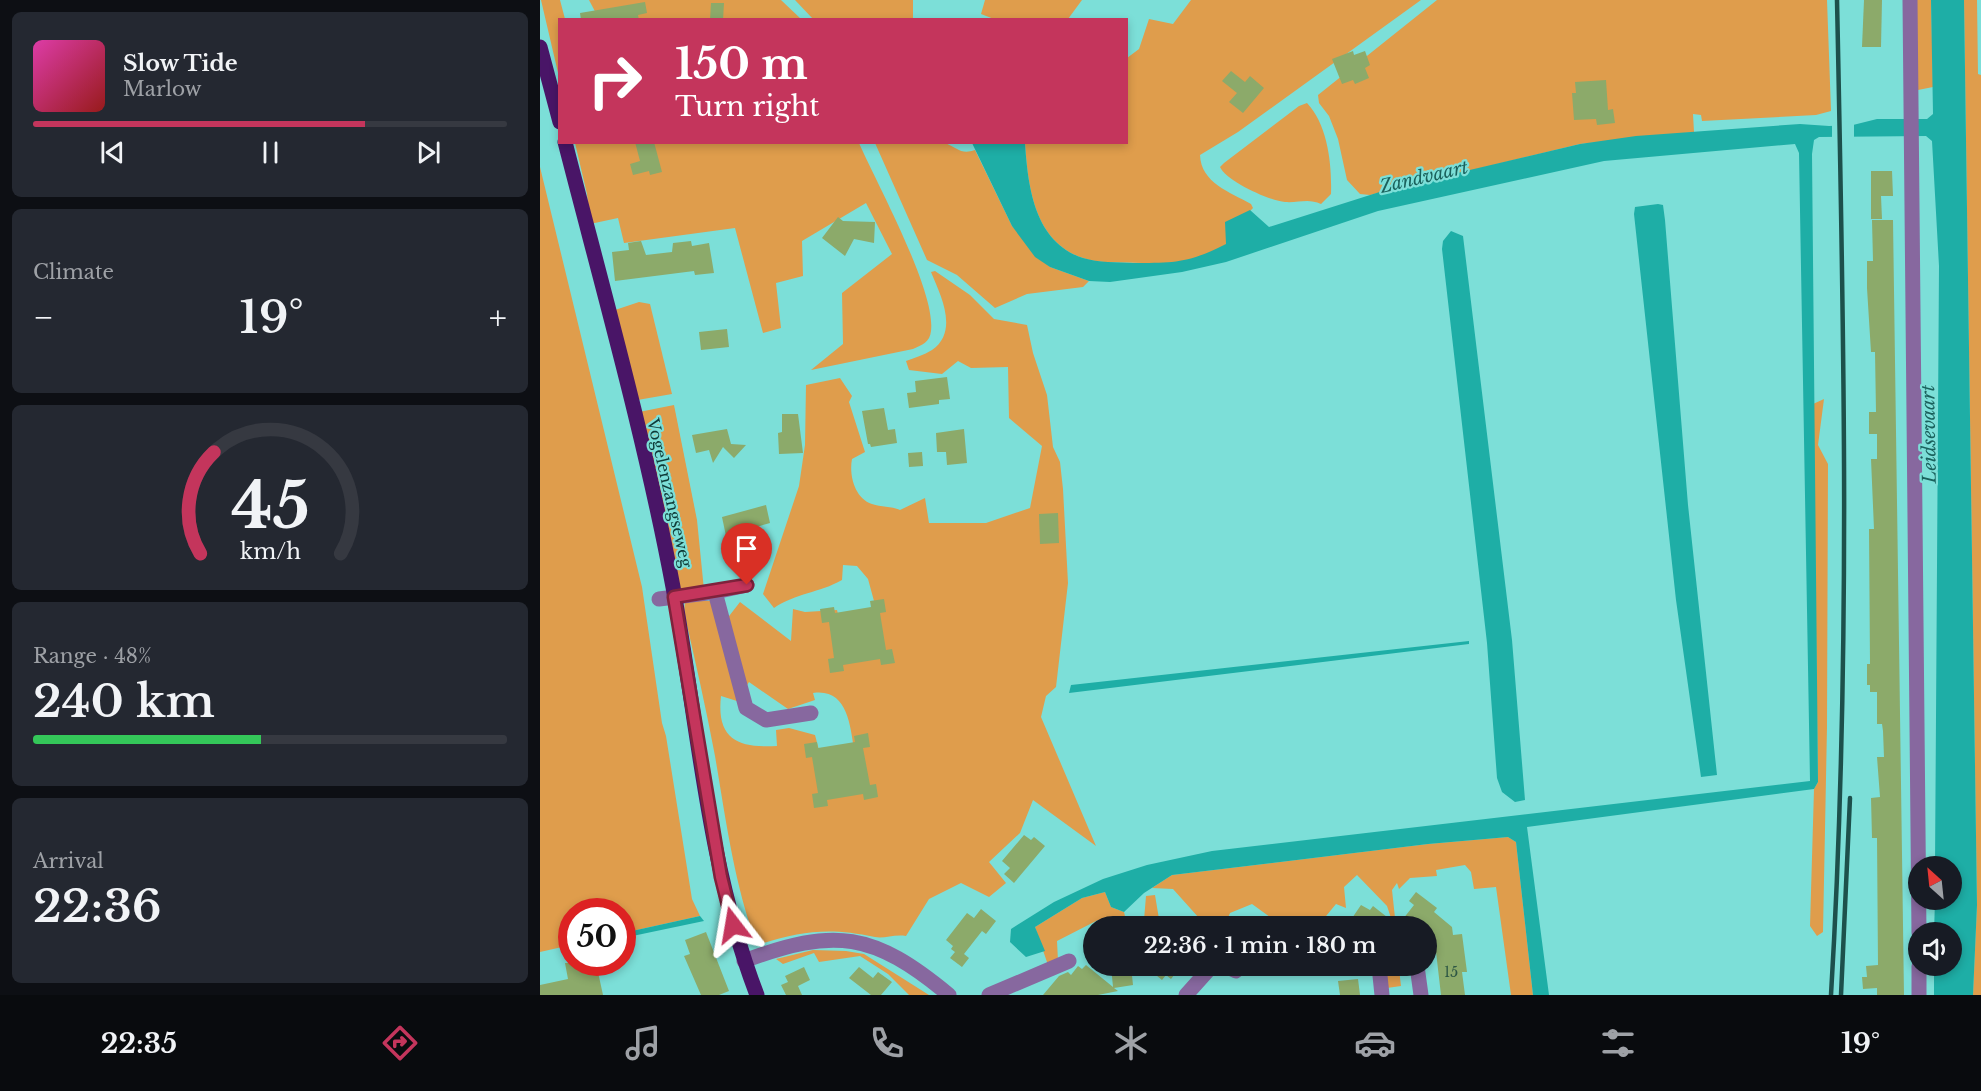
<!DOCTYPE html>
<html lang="en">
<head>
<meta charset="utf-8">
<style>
	:root { --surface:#171b24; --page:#242831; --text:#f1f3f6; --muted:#9ea1a6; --line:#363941; --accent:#c4355c }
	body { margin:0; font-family:"Libre Baskerville",serif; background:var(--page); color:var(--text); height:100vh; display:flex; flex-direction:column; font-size:22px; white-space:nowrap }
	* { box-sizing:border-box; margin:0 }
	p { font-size:20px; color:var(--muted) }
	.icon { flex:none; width:33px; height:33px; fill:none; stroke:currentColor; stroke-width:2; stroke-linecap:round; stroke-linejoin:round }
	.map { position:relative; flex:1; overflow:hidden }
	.drawer { display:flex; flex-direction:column; gap:12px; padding:12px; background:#0d0f14; width:540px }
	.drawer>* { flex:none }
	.top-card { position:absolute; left:18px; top:18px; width:570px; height:126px; border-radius:0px; box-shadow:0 3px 9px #0003; background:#c4355c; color:#fff; overflow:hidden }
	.needle { width:39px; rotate:333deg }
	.tools { position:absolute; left:1368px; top:856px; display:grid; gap:12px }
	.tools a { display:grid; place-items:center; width:54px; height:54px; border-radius:50%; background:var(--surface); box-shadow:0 3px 9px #0003; font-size:30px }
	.speed { position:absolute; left:18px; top:898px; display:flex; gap:12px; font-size:30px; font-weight:700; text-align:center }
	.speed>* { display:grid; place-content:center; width:78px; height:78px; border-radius:50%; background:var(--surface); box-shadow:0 3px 9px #0003; line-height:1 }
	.speed .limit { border:9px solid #d22; background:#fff; color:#111 }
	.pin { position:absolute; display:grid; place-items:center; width:51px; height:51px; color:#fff; margin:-62px -26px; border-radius:50% 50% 50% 0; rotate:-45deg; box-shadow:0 0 6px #0007 }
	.pin .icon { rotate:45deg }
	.me { position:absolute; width:66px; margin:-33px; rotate:346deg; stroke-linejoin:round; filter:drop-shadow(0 0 4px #0008) }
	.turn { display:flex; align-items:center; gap:21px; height:126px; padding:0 18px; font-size:27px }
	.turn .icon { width:78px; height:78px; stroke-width:2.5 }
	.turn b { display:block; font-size:42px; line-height:51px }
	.big { font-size:45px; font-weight:600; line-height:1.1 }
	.drawer .widget { flex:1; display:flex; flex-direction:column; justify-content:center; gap:9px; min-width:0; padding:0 21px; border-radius:9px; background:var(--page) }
	.drawer .dial { align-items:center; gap:0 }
	.dial svg { height:156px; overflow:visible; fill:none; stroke:var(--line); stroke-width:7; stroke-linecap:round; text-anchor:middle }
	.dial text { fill:var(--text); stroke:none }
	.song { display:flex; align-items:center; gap:18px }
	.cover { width:72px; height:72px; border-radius:9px; background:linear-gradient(135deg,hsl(320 70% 55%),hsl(0 70% 35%)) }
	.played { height:6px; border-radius:3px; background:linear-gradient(90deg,var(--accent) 70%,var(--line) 70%) }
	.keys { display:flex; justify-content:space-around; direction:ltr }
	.heat { display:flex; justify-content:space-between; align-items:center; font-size:33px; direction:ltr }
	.charge { height:9px; border-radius:4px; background:linear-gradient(90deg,#34c759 48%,var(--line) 0) }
	.trip { position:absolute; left:543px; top:916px; width:354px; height:60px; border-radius:30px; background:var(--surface); box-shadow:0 3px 9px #0003; font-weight:600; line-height:60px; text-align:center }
	.tab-bar { display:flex; height:96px; justify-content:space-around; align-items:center; background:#090b0e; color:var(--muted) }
	.tab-bar .icon { width:42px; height:42px }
	.tab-bar .current { color:var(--accent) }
	.tab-bar b { font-size:27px; color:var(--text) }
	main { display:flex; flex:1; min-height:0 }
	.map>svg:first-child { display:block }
	.green { fill:#df9d4c; fill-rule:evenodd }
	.water { fill:#1eaea6 }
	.pier { fill:#7cdfd8 }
	.building { fill:#8caa6a }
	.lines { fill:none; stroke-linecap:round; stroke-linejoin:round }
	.minor { stroke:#87689f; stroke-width:15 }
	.major { stroke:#491567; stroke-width:15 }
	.rail { stroke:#1d504c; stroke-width:4.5 }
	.route-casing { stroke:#7f223c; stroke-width:15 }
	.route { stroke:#c4355c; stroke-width:10 }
	.labels { text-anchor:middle; stroke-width:4.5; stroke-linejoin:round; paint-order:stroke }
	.number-label { font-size:14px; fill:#2e5744 }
	.street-label { font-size:16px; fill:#0f3b38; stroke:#7cdfd8 }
	.water-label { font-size:18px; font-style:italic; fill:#1a615c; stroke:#7cdfd8 }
</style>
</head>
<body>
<main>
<section class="drawer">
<div class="widget">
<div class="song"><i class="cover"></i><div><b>Slow Tide</b><p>Marlow</p></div></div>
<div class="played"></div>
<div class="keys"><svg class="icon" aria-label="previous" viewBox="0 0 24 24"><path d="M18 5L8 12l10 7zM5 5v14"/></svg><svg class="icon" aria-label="pause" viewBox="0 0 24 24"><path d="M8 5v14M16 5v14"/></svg><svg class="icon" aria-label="next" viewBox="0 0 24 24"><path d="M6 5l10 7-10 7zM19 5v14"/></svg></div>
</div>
<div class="widget"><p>Climate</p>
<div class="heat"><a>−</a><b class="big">19°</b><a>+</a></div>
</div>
<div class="widget dial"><svg viewBox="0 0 100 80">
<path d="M14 69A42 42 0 1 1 86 69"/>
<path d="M14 69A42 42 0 0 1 21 17" stroke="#c4355c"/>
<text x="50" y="56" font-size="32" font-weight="700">45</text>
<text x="50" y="72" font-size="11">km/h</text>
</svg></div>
<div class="widget"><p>Range · 48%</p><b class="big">240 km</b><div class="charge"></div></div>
<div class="widget"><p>Arrival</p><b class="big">22:36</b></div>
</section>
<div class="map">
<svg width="1441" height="995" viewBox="0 0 1441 995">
	<rect width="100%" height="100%" fill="#7cdfd8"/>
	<g class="green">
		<path d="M1 0H20L25 19 20 20 19 77Z"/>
		<path d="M49 0H241L261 19H59Z"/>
		<path d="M255 0H373V19H273Z"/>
		<path d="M445 0H542L528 19H454L441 14Z"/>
		<path d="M651 0H881L698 132 660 155C661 183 690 192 711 204L713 208C702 218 697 236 686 245 663 263 629 264 602 263 583 262 561 264 543 258 494 242 488 186 485 143L586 142 587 58 599 49 609 19 633 24Z"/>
		<path d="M897 0H1287L1291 111 1276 115 1162 121 1161 115 1153 114 1154 132 1040 144 830 195 820 194 807 180 798 139 789 116 779 103 778 95Z"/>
		<path d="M1376 0H1391L1393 87 1378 90Z"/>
		<path d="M1424 0H1437L1438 74 1441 75V995H1433L1437 905Z"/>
		<path d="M767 103C788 125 792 165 791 194L781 204C768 198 759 203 745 202 730 201 686 181 680 167L684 163 759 106Z"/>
		<path d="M35 143H319C337 184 396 291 391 331 390 342 382 345 373 349L271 370 303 344 302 293 352 254 326 203 262 241 263 276 236 283 241 328 223 333 195 228 84 243 78 218 50 224 47 194Z"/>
		<path d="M335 143C348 143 396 139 405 143 418 148 421 155 435 150L472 226 510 267 549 281 543 287 487 294 455 308 417 275 387 260Z"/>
		<path d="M0 167 102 587 122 723 126 736 152 899 160 916 83 933 82 912H32L31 945 0 952Z"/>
		<path d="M395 271 430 295 454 319 487 325 493 353 507 395 513 447 520 462 523 489 528 583 516 687 506 696 501 717 556 846 493 800 480 833 449 862 466 883 449 897 421 883 389 899 366 936C354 934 344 939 335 937 288 927 262 931 217 945 194 884 186 820 175 756 166 708 155 660 144 612L145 601H171L186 620 200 602 251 641 253 609 265 612 297 610 299 618 337 612 328 579 317 566 303 565 302 580C279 593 256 593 234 608L223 594 259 486 265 445 266 385 300 378 312 396 309 402 325 452 312 459C309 474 314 498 332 504 341 507 351 506 360 510L385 498 389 523H446L490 508 502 446 469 418 468 367 431 368 418 361 402 374 369 370 366 361C374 358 384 355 392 350 419 331 401 296 391 272ZM209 682 248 709 275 700 273 693C307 688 310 724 314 749L280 754 275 735 249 728 236 730 237 746C199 748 176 740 181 696L197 701Z"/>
		<path d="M99 302 110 304 132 394 86 402 75 310Z"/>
		<path d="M1284 399 1278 445 1288 464 1287 727 1283 932 1277 936 1270 926 1274 789 1278 782 1273 404Z"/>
		<path d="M134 405 157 520 164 590 130 592 89 414Z"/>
		<path d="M968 837 976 842 993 995H971L956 887 934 889 931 872 925 865 896 870 897 876 870 878 859 889 857 883 852 890 856 927H854L847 906 817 875 804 887 806 908 796 904 777 927H744L712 904 690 913 684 927H663L659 918 633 889 612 888 632 875 888 844Z"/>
		<path d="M565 892 571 907 584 912 587 925 604 920 606 896 615 895 619 919 603 927H559L558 920 517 941 518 961 508 965 495 927 542 898Z"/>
		<path d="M273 950 306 951 324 954 389 995H369L348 974 320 956 279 962 274 953 243 964 236 959Z"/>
		<path d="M845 966H871L872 968 859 969 861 986 847 988Z"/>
	</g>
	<g class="water">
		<path d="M1391 0H1424L1437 905 1433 995H1394V966H1412V933H1394L1395 900H1412V867H1395L1399 266 1392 141 1386 136 1279 137 1274 140 1272 154 1278 782 1274 789 987 827 1009 995H993L976 842 968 837 888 844 632 875 604 893 584 912 571 907 565 892 542 898 495 927 505 951 486 957 470 942 471 929 514 902 563 879 607 865 672 851 1270 781 1259 153 1255 144 1064 161 838 211 686 262 642 272 570 282 549 281 510 267 495 257 472 226 432 143H485C488 186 494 242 543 258 559 263 577 262 593 263 634 263 649 263 686 244L685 222 710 210 729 227 849 189 1040 144 1096 136 1260 124 1289 126 1313 125 1337 119H1387L1393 114Z"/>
		<path d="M1118 204 1123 205 1125 220 1148 505 1177 775 1161 777 1136 600 1094 214 1095 207Z"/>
		<path d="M911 231 923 236 972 640 985 800 975 802 962 792 957 778 947 643 902 249 903 241Z"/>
		<path d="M929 641V644L529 693 531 685Z"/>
		<path d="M160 916 164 921 83 938V933Z"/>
	</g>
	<path class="pier" d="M1314 121V139H1292V123Z"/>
	<g class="building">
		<path d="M1324 0H1342L1341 47H1322Z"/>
		<path d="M105 2 107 13 98 15 99 20H41L40 13Z"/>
		<path d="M171 3H184L183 20H170Z"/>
		<path d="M813 51 814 55 825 51 830 65 825 68 829 78 815 84 813 80 802 84 792 59Z"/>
		<path d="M691 71 705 82 710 76 724 88 703 113 689 102 697 93 682 81Z"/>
		<path d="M1066 80 1068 110 1073 109 1075 123 1057 125 1056 119 1034 120 1032 93H1036L1035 82Z"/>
		<path d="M95 142H114L122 172 110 175 109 171 93 175 90 164 100 161Z"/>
		<path d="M1331 171H1352L1353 196H1341L1342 219H1331Z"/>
		<path d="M298 217 303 221 335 222 334 243 314 239 305 256 282 238Z"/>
		<path d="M1332 220H1353L1364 995H1337V988L1323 989 1322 977H1327L1326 966 1338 965 1337 838H1332L1331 798 1340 797 1337 757H1344L1343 731 1342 724H1337V692H1330V685H1327V664H1330L1329 529H1334L1331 459H1337V434H1329V412H1336L1335 352H1331L1327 288V261H1333Z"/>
		<path d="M101 241 106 255 132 252 133 243 151 241 152 246 169 243 174 273 155 275 154 271 75 281 72 252 89 250 88 243Z"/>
		<path d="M187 329 189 347 161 350 159 332Z"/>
		<path d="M407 377 410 399 399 400V404L369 408 367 393 376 392 375 381Z"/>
		<path d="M344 408 348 430 355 429 357 443 331 447 330 444H328L322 411Z"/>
		<path d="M242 414H258L263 453 239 454 238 433 242 432Z"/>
		<path d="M187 429 191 444 206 445 194 458 183 447 173 463 169 450 156 453 152 435Z"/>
		<path d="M424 429 427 463 407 465 406 452H397L396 433Z"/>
		<path d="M382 452 383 466 369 467 368 453Z"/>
		<path d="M226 505 230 523 186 536 182 517Z"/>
		<path d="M518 513 519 543 500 544 499 514Z"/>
		<path d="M344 599 346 612 340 613 346 650 352 649 355 663 341 665 340 659 303 665 304 671 290 673 288 659 294 658 289 622 282 623 280 609 294 607 295 613 331 607 330 601Z"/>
		<path d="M328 733 330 747 323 748 330 785 336 784 338 797 324 800 323 794 287 800 288 806 274 808 272 794 278 793 272 757 266 758 264 744 277 742 278 748 315 742 314 736Z"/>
		<path d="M484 835 491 840 494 837 505 846 474 883 464 874 470 868 462 861Z"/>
		<path d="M876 892 897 908 894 912 912 927 913 935 922 934 927 972H922L925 995H901L895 943 886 937V927H874L863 919 874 905 869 901Z"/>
		<path d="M821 905 830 910 833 906 847 917 839 927H806Z"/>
		<path d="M441 909 456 921 446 934 442 931 424 954 429 958 422 967 410 958 415 952 411 949 413 946 406 940 427 913 434 918Z"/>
		<path d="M166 932 189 991 179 995H161L144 956 150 954 145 940Z"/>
		<path d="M25 963H56L63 995H0V985L28 979Z"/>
		<path d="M546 965 573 987 571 966H591L593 985 574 988 578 991 558 995H503L519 976 528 972 531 975 538 966 542 969Z"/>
		<path d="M605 966H641L631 979 626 975 622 980Z"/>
		<path d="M264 967 270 980 258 986 262 995H246L241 985 248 982 245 976Z"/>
		<path d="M319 967 333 978 338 972 352 982 341 995H331L309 978Z"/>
		<path d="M818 979 820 995H800L798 981Z"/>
	</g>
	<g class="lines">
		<g class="minor">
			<path d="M1370 0 1379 933"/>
			<path d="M207 585 175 592 206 708 226 720 271 713"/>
			<path d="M119 599 175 592"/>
			<path d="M204 961C295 927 333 932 409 995"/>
			<path d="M685 966 696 971"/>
			<path d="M839 966 842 995"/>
			<path d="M877 966 881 995"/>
			<path d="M1379 966V995"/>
			<path d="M449 995 529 961"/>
			<path d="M646 995 672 966"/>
		</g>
		<g class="major">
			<path d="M0 47 20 122"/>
			<path d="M25 142C63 290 105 438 133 587 158 724 167 865 217 995"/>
		</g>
		<g class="rail">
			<path d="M1291 995C1311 664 1304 332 1297 0"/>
			<path d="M1301 995 1310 798"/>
		</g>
	</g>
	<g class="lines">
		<defs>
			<path id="route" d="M193 925 181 877 134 597 207 585"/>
		</defs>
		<use href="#route" class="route-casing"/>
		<use href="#route" class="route"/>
	</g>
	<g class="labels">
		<g class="number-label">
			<text x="911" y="977">15</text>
		</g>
		<g class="street-label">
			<text transform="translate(130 493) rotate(77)" y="6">Vogelenzangseweg</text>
		</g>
		<g class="water-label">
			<text transform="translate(884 177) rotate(-13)" y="6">Zandvaart</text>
			<text transform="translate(1389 434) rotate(-91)" y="6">Leidsevaart</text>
		</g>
	</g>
</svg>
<div class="tools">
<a><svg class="needle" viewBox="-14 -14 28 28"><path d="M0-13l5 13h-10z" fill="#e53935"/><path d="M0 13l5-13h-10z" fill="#9ea1a6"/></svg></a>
<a><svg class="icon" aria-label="sound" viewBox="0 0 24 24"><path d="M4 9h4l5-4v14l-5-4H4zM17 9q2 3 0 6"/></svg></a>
</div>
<div class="speed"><div class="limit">50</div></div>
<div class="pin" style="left:207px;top:585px;background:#d93025"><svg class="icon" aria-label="arrive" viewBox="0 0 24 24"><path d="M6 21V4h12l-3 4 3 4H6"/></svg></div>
<svg class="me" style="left:193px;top:925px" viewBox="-20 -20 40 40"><path d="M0-17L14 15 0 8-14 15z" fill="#c4355c" stroke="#fff" stroke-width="4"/></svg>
<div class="trip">22:36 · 1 min · 180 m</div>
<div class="top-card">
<div class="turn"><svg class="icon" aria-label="right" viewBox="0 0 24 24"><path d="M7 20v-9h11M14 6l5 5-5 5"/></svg><div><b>150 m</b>Turn right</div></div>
</div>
</div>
</main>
<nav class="tab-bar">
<b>22:35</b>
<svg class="icon current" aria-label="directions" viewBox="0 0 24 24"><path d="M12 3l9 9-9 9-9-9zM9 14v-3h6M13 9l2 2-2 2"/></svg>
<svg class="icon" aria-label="music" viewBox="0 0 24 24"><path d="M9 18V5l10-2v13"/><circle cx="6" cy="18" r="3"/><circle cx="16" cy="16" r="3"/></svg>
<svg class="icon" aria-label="phone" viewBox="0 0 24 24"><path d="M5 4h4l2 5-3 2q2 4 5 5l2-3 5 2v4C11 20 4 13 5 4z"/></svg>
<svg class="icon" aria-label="climate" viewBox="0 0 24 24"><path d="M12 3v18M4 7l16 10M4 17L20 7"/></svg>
<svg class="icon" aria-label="car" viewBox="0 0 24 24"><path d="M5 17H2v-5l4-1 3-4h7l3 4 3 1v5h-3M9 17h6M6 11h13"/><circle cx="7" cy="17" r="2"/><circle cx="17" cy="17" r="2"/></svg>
<svg class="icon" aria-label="filters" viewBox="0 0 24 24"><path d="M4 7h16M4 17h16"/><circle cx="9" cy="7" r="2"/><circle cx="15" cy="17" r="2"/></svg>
<b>19°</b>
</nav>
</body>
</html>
